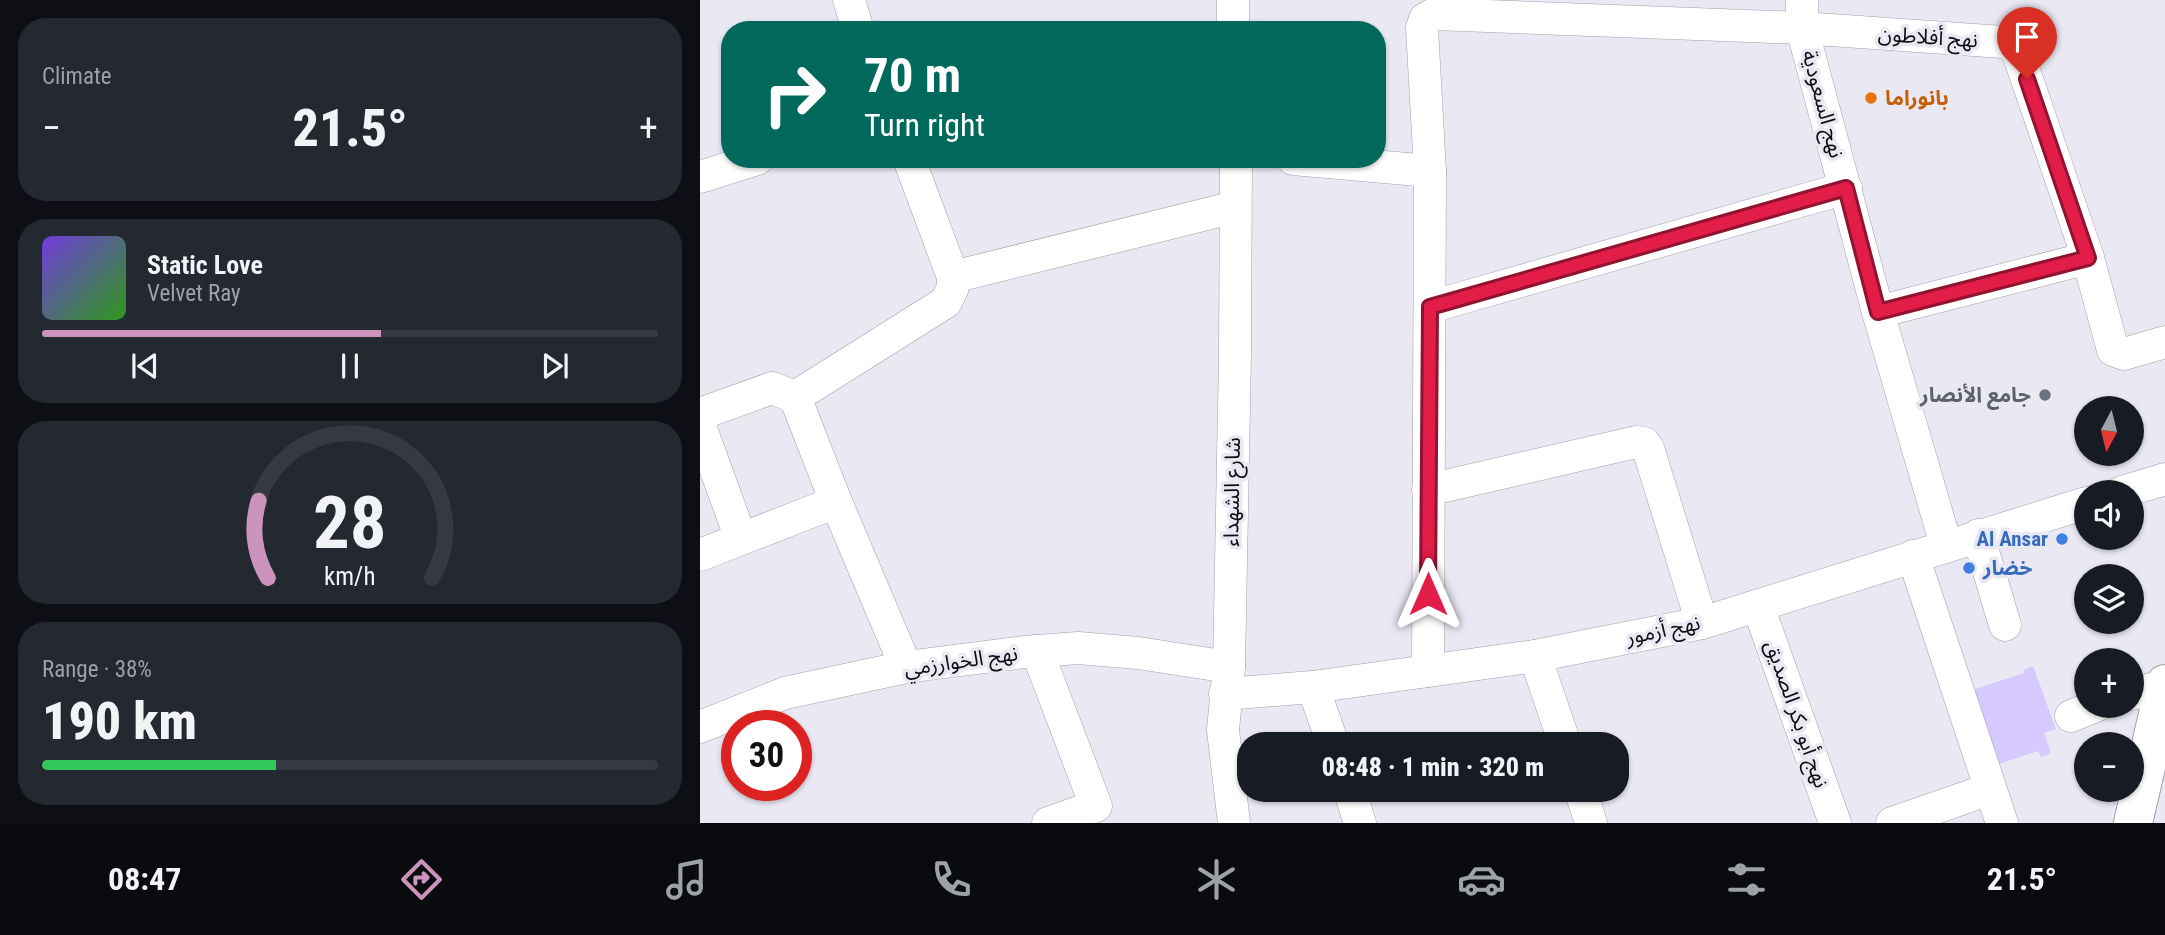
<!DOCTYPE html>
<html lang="en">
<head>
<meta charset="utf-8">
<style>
	:root { --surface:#171b24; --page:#242831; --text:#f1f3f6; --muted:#9ea1a6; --line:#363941; --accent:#cc94bc }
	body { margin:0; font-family:"Roboto Condensed","Noto Sans Arabic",sans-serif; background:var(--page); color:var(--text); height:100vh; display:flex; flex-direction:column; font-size:26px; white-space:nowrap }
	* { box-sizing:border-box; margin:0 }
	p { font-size:23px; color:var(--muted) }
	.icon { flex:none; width:38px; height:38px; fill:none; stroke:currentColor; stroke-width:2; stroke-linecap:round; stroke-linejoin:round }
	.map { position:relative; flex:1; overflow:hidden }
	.panel { display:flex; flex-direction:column; gap:18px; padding:18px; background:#0d0f14; width:700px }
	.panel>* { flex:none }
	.banner { position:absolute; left:21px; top:21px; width:665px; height:147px; border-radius:28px; box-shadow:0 2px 5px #0004; background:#00695c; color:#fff; overflow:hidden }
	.needle { width:46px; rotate:187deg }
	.fabs { position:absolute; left:1374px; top:396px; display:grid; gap:14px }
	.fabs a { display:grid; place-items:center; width:70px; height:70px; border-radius:50%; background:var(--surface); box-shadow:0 2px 5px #0004; font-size:35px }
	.speed { position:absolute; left:21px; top:710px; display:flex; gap:14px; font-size:35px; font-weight:700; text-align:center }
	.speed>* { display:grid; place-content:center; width:91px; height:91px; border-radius:50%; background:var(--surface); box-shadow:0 2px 5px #0004; line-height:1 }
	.speed .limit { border:10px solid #d22; background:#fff; color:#111 }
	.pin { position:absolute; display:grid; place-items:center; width:60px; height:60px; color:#fff; margin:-72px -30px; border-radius:50% 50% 50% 0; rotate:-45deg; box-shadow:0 0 7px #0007 }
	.pin .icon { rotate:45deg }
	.me { position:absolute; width:77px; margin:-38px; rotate:0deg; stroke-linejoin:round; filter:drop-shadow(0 0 5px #0008) }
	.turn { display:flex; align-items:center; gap:24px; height:147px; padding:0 28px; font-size:32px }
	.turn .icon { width:91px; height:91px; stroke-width:2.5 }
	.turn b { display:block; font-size:49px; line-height:60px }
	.big { font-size:52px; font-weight:800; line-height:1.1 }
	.panel .card { flex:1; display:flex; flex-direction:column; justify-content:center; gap:10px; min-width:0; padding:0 24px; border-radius:28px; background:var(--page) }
	.panel .dial { align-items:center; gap:0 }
	.dial svg { height:182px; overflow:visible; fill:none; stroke:var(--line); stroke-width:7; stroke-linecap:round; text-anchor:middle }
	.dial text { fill:var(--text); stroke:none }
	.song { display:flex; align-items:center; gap:21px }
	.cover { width:84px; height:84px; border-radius:10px; background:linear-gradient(135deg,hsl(260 70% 55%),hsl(110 70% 35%)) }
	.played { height:7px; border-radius:4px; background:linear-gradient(90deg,var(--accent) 55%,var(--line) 55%) }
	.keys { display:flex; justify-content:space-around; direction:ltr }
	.heat { display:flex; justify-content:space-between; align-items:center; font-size:38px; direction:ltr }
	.charge { height:10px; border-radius:5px; background:linear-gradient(90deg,#34c759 38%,var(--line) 0) }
	.trip { position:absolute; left:537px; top:732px; width:392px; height:70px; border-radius:28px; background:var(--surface); box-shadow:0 2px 5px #0004; font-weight:800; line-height:70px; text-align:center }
	.dock { display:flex; height:112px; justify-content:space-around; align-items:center; background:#090b0e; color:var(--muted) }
	.dock .icon { width:49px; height:49px }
	.dock .active { color:var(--accent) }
	.dock b { font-size:32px; color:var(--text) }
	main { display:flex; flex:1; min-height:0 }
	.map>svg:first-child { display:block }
	.green { fill:#d6c9fe }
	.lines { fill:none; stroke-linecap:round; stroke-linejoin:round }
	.minor-casing { stroke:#a19faa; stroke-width:33 }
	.major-casing { stroke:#a19faa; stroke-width:40 }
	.minor { stroke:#fff; stroke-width:32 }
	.major { stroke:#fff; stroke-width:38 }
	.route-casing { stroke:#92132f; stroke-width:18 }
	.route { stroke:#e11d48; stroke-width:12 }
	.food-dot { fill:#e8710a; stroke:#eae8f3; stroke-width:2.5 }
	.worship-dot { fill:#6b7280; stroke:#eae8f3; stroke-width:2.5 }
	.shop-dot { fill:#3f7fe0; stroke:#eae8f3; stroke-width:2.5 }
	.labels { text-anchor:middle; stroke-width:7; stroke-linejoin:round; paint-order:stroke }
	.street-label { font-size:21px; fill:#0e0d11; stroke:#eae8f3 }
	.food-label { font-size:21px; font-weight:bold; fill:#c56008; stroke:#eae8f3; text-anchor:start }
	.worship-label { font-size:21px; font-weight:bold; fill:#5b616d; stroke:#eae8f3; text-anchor:end }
	.shop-label { font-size:21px; font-weight:bold; fill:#366cbe; stroke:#eae8f3; text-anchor:end }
</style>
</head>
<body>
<main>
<section class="panel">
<div class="card"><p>Climate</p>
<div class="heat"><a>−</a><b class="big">21.5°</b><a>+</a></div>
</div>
<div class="card">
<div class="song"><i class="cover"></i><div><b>Static Love</b><p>Velvet Ray</p></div></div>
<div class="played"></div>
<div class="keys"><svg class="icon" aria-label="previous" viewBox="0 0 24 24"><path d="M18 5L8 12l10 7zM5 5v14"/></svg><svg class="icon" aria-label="pause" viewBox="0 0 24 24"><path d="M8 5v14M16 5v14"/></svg><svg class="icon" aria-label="next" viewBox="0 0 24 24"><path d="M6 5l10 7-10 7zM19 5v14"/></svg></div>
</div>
<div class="card dial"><svg viewBox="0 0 100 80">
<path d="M14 69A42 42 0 1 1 86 69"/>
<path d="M14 69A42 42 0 0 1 10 35" stroke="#cc94bc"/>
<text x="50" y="56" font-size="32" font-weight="700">28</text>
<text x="50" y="72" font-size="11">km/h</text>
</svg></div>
<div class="card"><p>Range · 38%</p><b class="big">190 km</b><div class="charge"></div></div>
</section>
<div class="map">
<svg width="1465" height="823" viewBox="0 0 1465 823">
	<rect width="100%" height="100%" fill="#eae8f3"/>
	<path class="green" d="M1333 666 1356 729 1344 733 1351 753 1341 757 1338 751 1296 765 1269 691 1324 673V670Z"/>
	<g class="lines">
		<defs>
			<g id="minor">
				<path d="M149 0 158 30"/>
				<path d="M533 0V30"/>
				<path d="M1102 0V28L1178 312 1246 545"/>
				<path d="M593 159 730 171"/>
				<path d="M0 177 57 159"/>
				<path d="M253 277 535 207"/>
				<path d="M730 307 1146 188"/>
				<path d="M1178 312 1388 258"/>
				<path d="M0 414 72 388 95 397"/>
				<path d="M0 426 41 539"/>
				<path d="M728 490 936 442 944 443 948 448 1002 623"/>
				<path d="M1422 492 1465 479"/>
				<path d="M1278 535 1305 625"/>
				<path d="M0 555 136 502"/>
				<path d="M1213 556 1302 823"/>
				<path d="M1058 606 1135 823"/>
				<path d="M337 651 396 806 348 823"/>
				<path d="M835 656 865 744"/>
				<path d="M206 667 136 502 95 397 246 302 253 287V277L209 159"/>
				<path d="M728 671 730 171 722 28 725 19 734 14 1102 28 1303 42 1312 46 1318 53 1388 258 1413 350 1424 354 1465 342"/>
				<path d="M613 687 633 744"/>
				<path d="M525 694 613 687 835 656 1002 623 1386 503"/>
				<path d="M1432 694 1464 686"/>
				<path d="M1371 716 1398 705"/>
				<path d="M0 727 85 693 206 667 324 652 378 648 438 653 529 667"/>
				<path d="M649 789 660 823"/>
				<path d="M880 789 891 823"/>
				<path d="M534 823 523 730 529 667 535 354 536 159"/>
				<path d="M1192 823 1290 789"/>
			</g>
			<path id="major" d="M1433 823 1465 684"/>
		</defs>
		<use href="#minor" class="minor-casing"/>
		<use href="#major" class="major-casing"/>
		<use href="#minor" class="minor"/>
		<use href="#major" class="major"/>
	</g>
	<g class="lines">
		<defs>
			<path id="route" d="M728 594 730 307 1146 188 1178 312 1388 258 1327 79"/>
		</defs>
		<use href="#route" class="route-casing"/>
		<use href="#route" class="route"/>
	</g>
	<circle class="food-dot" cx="1171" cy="98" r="7"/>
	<circle class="worship-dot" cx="1345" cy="395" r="7"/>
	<g class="shop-dot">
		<circle cx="1362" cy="539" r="7"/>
		<circle cx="1269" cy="568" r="7"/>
	</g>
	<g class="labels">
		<g class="street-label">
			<text transform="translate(1228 37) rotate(4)" y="7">نهج أفلاطون</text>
			<text transform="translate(1123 104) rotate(75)" y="7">نهج السعودية</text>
			<text transform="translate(532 492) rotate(-89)" y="7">شارع الشهداء</text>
			<text transform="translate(963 630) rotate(-12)" y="7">نهج أزمور</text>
			<text transform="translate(261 661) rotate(-8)" y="7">نهج الخوارزمي</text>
			<text transform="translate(1097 714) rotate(71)" y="7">نهج أبو بكر الصديق</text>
		</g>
		<g class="food-label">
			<text x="1185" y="105">بانوراما</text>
		</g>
		<g class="worship-label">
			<text x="1331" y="402">جامع الأنصار</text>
		</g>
		<g class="shop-label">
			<text x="1348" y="546">Al Ansar</text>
			<text x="1283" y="575" text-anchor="start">خضار</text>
		</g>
	</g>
</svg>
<div class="fabs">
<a><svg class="needle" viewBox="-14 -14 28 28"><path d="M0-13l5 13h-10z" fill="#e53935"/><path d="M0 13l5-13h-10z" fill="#9ea1a6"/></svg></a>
<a><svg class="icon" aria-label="sound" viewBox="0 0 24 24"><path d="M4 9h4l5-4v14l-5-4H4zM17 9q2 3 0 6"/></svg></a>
<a><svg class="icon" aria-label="layers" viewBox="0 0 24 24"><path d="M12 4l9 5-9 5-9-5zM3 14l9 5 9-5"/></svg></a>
<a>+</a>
<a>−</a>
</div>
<div class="speed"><div class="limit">30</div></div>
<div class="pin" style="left:1327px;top:79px;background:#d93025"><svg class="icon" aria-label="arrive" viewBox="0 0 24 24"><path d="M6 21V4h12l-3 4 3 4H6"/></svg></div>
<svg class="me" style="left:728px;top:594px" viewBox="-20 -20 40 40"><path d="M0-17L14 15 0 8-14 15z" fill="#e11d48" stroke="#fff" stroke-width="4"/></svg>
<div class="trip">08:48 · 1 min · 320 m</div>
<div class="banner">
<div class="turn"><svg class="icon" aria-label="right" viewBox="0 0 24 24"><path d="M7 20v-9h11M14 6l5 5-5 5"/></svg><div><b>70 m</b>Turn right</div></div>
</div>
</div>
</main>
<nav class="dock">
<b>08:47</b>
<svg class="icon active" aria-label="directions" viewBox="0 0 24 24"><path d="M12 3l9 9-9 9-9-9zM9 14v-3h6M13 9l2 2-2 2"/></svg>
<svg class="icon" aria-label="music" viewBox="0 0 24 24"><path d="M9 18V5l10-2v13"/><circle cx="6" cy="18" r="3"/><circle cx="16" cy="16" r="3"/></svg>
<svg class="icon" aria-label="phone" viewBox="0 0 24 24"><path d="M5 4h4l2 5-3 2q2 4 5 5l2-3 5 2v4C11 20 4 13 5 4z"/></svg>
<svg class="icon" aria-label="climate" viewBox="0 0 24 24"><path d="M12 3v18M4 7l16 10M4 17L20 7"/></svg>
<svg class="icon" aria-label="car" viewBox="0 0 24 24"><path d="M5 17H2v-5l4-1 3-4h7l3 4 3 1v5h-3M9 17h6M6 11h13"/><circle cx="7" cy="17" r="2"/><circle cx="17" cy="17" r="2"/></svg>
<svg class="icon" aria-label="filters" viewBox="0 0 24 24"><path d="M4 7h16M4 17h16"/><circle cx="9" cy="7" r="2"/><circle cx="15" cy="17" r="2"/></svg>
<b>21.5°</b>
</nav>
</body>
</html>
